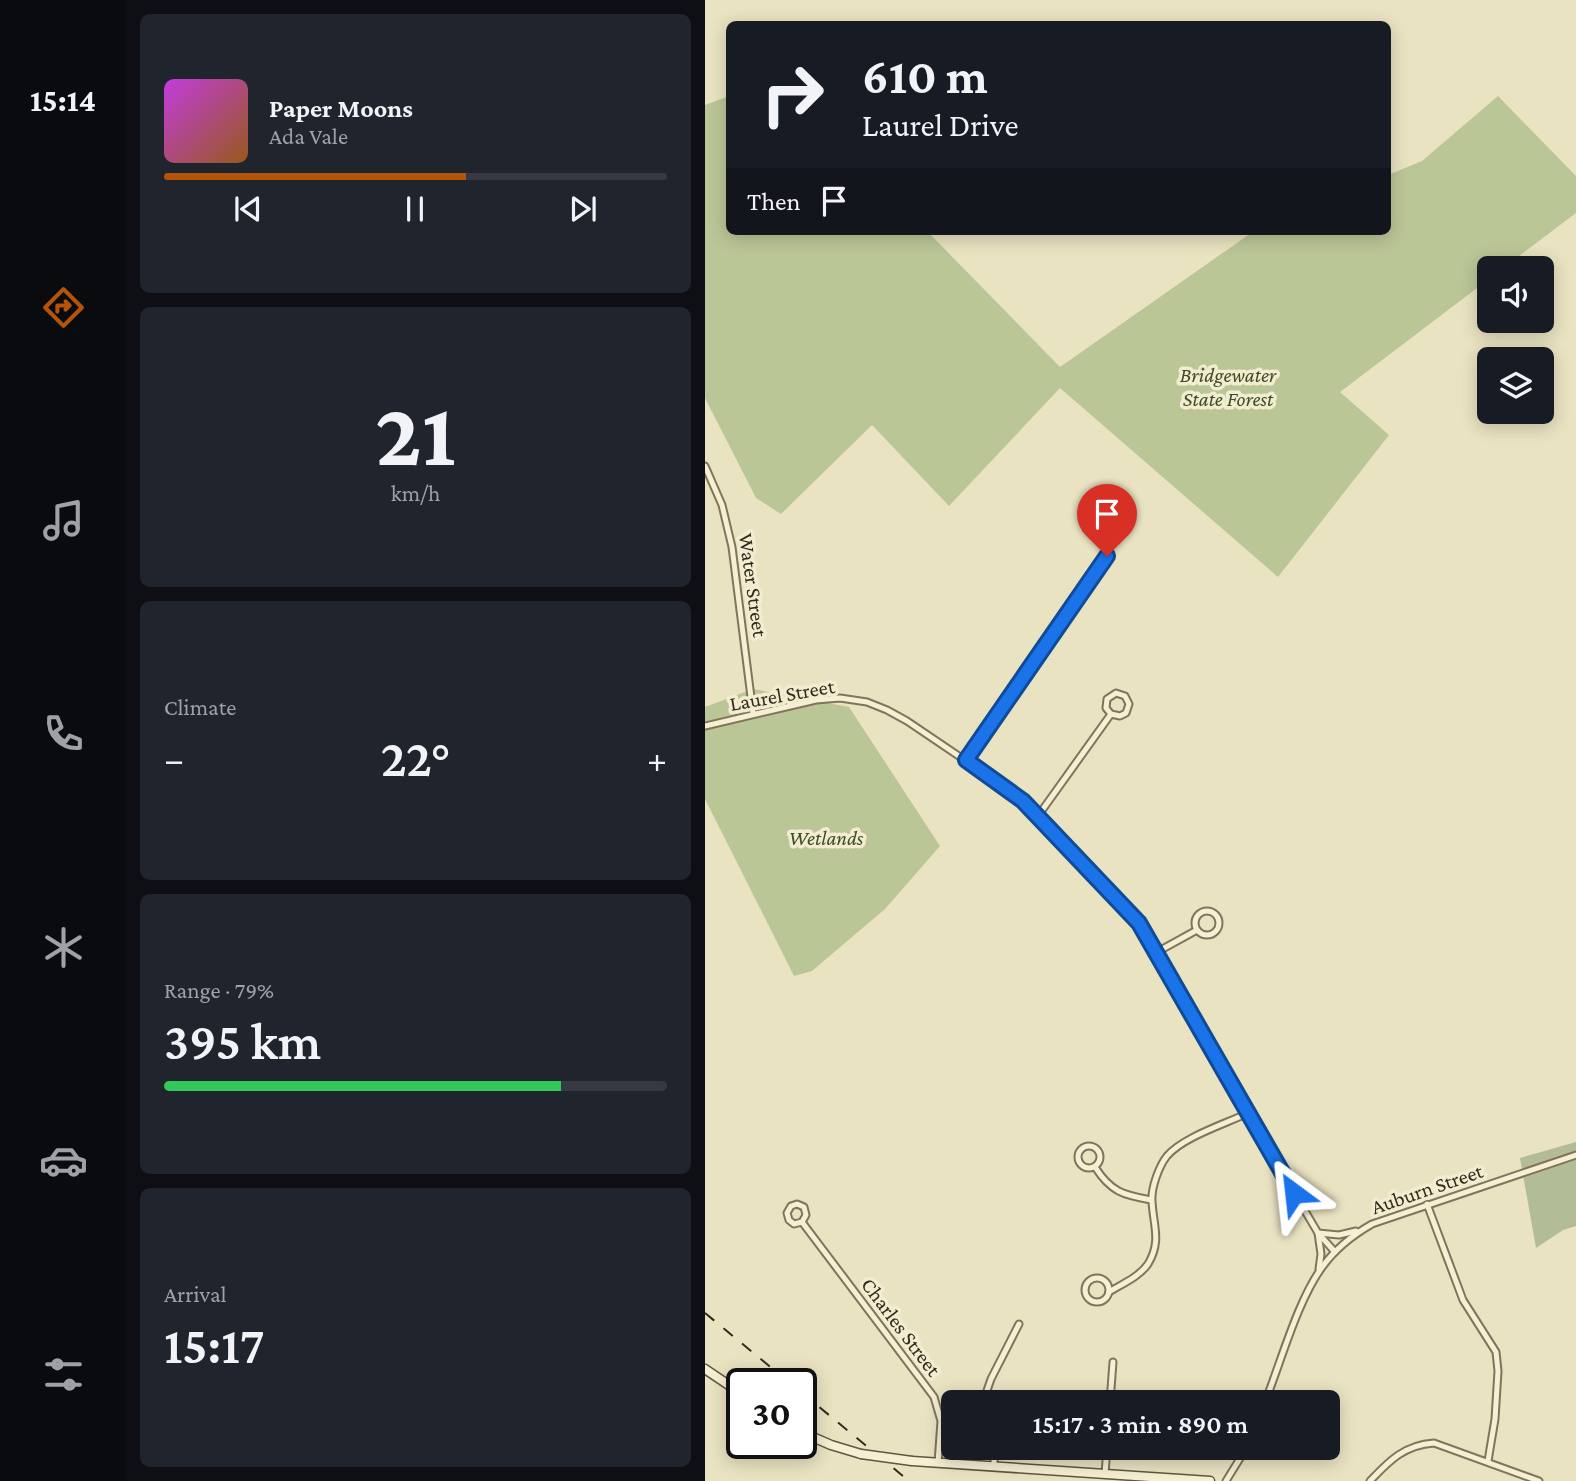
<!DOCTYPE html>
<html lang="en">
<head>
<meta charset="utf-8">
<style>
	:root { --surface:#171b24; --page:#20242c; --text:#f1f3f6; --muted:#9ea1a6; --line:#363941; --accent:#b45309 }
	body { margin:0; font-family:"Crimson Pro",serif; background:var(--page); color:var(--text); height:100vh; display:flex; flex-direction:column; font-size:26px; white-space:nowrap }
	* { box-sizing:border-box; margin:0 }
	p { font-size:23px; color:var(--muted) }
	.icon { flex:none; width:38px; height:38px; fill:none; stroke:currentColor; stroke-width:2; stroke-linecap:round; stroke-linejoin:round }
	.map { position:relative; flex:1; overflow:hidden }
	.panel { display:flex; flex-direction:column; gap:14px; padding:14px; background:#0d0f14; width:579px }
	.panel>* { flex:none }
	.top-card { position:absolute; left:21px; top:21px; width:665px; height:214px; border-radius:10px; box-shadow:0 4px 18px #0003; background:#171b24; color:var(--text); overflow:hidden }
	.buttons { position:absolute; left:772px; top:256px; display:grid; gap:14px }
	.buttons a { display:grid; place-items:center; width:77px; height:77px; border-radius:10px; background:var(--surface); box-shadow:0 4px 18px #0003; font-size:35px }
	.speed { position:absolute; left:21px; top:1368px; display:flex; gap:14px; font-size:35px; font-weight:700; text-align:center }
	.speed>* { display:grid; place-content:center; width:91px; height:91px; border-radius:50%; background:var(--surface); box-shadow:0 4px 18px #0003; line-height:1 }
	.speed .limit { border:4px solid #111; border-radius:10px; background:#fff; color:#111 }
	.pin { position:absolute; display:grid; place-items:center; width:60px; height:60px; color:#fff; margin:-72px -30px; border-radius:50% 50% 50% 0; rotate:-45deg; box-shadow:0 0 7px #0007 }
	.pin .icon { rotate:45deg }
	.me { position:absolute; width:77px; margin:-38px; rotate:330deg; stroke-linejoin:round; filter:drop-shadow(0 0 5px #0008) }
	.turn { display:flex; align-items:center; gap:24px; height:147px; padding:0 21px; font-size:32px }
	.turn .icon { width:91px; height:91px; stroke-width:2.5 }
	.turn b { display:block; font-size:49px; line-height:60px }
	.then { display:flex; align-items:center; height:66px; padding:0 21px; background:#0003; gap:14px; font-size:26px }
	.big { font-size:52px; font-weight:600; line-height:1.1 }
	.panel .widget { flex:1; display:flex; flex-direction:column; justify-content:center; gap:10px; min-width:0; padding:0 24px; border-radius:10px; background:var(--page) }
	.panel .dial { align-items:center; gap:0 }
	.dial b { font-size:91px; line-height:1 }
	.song { display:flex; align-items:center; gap:21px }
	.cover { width:84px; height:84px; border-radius:10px; background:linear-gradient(135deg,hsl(290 70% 55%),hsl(30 70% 35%)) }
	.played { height:7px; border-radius:4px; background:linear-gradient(90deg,var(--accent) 60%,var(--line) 60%) }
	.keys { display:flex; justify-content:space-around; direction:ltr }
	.heat { display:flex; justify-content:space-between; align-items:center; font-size:38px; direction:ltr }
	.charge { height:10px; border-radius:5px; background:linear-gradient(90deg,#34c759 79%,var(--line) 0) }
	.trip { position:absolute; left:236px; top:1390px; width:399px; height:70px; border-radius:10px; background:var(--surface); box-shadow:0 4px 18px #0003; font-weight:600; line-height:70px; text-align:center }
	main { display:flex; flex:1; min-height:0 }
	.dock { display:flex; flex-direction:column; width:126px; justify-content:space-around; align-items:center; background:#090b0e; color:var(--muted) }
	.dock .icon { width:49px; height:49px }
	.dock .current { color:var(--accent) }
	.dock b { font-size:32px; color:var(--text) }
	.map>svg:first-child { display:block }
	.green { fill:#bbc697 }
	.cemetery { fill:#b2bc95 }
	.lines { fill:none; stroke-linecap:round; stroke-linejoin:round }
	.minor-casing { stroke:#82745b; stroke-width:9 }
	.secondary-casing { stroke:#63553e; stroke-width:11 }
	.minor { stroke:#f5efd4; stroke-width:5 }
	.secondary { stroke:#f5efd4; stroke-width:8 }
	.rail { stroke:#332a1e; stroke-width:2; stroke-dasharray:12 12; stroke-linecap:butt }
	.secondary-bridge-casing { stroke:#63553e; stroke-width:11; stroke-linecap:butt }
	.secondary-bridge { stroke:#f5efd4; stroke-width:8 }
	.route-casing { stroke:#114b97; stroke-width:18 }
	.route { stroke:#1a73e8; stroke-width:12 }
	.labels { text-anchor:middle; stroke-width:7; stroke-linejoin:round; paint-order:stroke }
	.park-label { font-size:21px; font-style:italic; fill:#3e4d26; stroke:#f2ecd0 }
	.street-label { font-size:21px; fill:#332a1e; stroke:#f2ecd0 }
</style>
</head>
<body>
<main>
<nav class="dock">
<b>15:14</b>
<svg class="icon current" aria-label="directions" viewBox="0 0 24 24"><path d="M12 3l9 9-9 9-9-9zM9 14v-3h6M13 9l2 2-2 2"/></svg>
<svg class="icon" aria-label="music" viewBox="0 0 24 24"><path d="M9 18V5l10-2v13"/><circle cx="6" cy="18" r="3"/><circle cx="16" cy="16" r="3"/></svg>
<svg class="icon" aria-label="phone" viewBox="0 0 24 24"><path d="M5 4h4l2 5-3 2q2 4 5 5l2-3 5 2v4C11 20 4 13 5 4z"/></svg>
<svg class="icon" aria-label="climate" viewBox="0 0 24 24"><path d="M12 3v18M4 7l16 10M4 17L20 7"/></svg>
<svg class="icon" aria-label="car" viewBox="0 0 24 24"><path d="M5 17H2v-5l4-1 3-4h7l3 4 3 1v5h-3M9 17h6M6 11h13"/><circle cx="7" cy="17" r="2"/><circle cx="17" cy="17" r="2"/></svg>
<svg class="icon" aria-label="filters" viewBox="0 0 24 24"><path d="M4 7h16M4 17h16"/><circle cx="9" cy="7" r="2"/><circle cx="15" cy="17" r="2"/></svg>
</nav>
<section class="panel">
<div class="widget">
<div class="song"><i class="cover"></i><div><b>Paper Moons</b><p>Ada Vale</p></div></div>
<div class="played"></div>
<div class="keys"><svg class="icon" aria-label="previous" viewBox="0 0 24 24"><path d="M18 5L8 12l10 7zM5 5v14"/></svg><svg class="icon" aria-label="pause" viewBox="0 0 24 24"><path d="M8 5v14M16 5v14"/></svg><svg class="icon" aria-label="next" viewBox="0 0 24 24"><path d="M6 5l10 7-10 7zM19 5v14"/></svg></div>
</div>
<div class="widget dial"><b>21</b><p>km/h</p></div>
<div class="widget"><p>Climate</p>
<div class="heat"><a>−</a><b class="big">22°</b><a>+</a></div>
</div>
<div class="widget"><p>Range · 79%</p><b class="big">395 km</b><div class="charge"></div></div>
<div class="widget"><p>Arrival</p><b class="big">15:17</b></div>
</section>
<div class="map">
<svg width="871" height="1481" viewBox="0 0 871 1481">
	<rect width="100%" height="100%" fill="#e9e3c2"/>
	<g class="green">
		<path d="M24 96V231H222L355 367 549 231H682L683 175 717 161 793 96 871 176V213L798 268H784V279L635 392 684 435 573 577 355 388 244 506 167 425 76 514 51 498 0 398V105Z"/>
		<path d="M48 689 144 707 235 846 180 909 107 971 89 976 0 799V707Z"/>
	</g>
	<path class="cemetery" d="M871 1142V1226L858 1230 831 1248 815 1158Z"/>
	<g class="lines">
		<defs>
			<g id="minor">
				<path d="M0 466 17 505 27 547 48 713"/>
				<path d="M0 726 111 700 135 698 162 702 182 710 202 721 310 794 434 923 577 1172 613 1233 630 1252"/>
				<path d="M261 759 402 556"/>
				<path d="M333 816 406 714 401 708 402 699 411 693 420 696 424 704 421 713 415 716 406 714"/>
				<circle cx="502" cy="923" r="12"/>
				<path d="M452 952 492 930"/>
				<circle cx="384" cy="1157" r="11"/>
				<path d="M390 1167C406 1192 418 1195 446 1200"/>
				<path d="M722 1204 758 1300 791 1352 793 1371 790 1419 783 1461"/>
				<path d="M97 1222 89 1224 84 1220 82 1213 86 1206 92 1204 99 1207 101 1215 97 1222 229 1397 236 1421 233 1463"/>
				<path d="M614 1269 616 1254 613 1233 634 1235 651 1231"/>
				<circle cx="392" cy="1290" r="12"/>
				<path d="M404 1292C417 1284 434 1277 443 1264 457 1241 448 1225 447 1201 446 1188 454 1166 462 1156 478 1137 520 1124 543 1113"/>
				<path d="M278 1402 286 1379 314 1324"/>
				<path d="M405 1402 408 1362"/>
				<path d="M560 1402C576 1362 593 1299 618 1266 631 1248 648 1235 667 1224L871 1155"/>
				<path d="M288 1467 290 1456 288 1447"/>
				<path d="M400 1474 402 1447"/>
				<path d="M521 1481 542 1447"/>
				<path d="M665 1481C684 1461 699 1445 729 1443L834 1481"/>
			</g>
			<g id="secondary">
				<path d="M0 1369 37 1394"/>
				<path d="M96 1432 126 1445 156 1454"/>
				<path d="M207 1461 505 1481"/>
			</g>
		</defs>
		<use href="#minor" class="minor-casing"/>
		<use href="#secondary" class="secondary-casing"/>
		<use href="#minor" class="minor"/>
		<use href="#secondary" class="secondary"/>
		<g class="rail">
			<path d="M0 1313 86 1384"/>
			<path d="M96 1392 204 1481"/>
		</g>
		<defs>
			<path id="secondary-bridge" d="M156 1454 207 1461"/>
		</defs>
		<use href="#secondary-bridge" class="secondary-bridge-casing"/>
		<use href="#secondary-bridge" class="secondary-bridge"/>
	</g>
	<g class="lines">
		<defs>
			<path id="route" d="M402 556 261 760 318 801 434 923 589 1193"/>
		</defs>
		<use href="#route" class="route-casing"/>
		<use href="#route" class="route"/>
	</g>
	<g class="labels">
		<g class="park-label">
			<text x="523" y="382">Bridgewater<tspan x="523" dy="24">State Forest</tspan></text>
			<text x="121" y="845">Wetlands</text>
		</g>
		<g class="street-label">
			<text transform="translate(48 585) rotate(82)" y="7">Water Street</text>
			<text transform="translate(77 695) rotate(-10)" y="7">Laurel Street</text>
			<text transform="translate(722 1189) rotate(-19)" y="7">Auburn Street</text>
			<text transform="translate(196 1327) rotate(53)" y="7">Charles Street</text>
		</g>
	</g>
</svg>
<div class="buttons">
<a><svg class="icon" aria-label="sound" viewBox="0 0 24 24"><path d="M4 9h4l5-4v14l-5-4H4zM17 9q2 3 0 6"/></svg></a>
<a><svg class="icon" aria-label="layers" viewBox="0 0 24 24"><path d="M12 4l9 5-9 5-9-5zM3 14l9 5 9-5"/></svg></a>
</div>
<div class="speed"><div class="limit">30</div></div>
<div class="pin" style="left:402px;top:556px;background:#d93025"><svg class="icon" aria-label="arrive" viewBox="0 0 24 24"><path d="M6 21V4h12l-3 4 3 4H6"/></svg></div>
<svg class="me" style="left:589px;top:1193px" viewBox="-20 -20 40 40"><path d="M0-17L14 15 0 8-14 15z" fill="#1a73e8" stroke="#fff" stroke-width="4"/></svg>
<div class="trip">15:17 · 3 min · 890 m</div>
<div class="top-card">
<div class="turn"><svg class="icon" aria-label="right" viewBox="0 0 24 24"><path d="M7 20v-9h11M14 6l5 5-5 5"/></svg><div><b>610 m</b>Laurel Drive</div></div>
<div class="then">Then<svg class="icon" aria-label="arrive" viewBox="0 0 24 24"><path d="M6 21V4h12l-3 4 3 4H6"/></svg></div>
</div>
</div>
</main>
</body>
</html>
